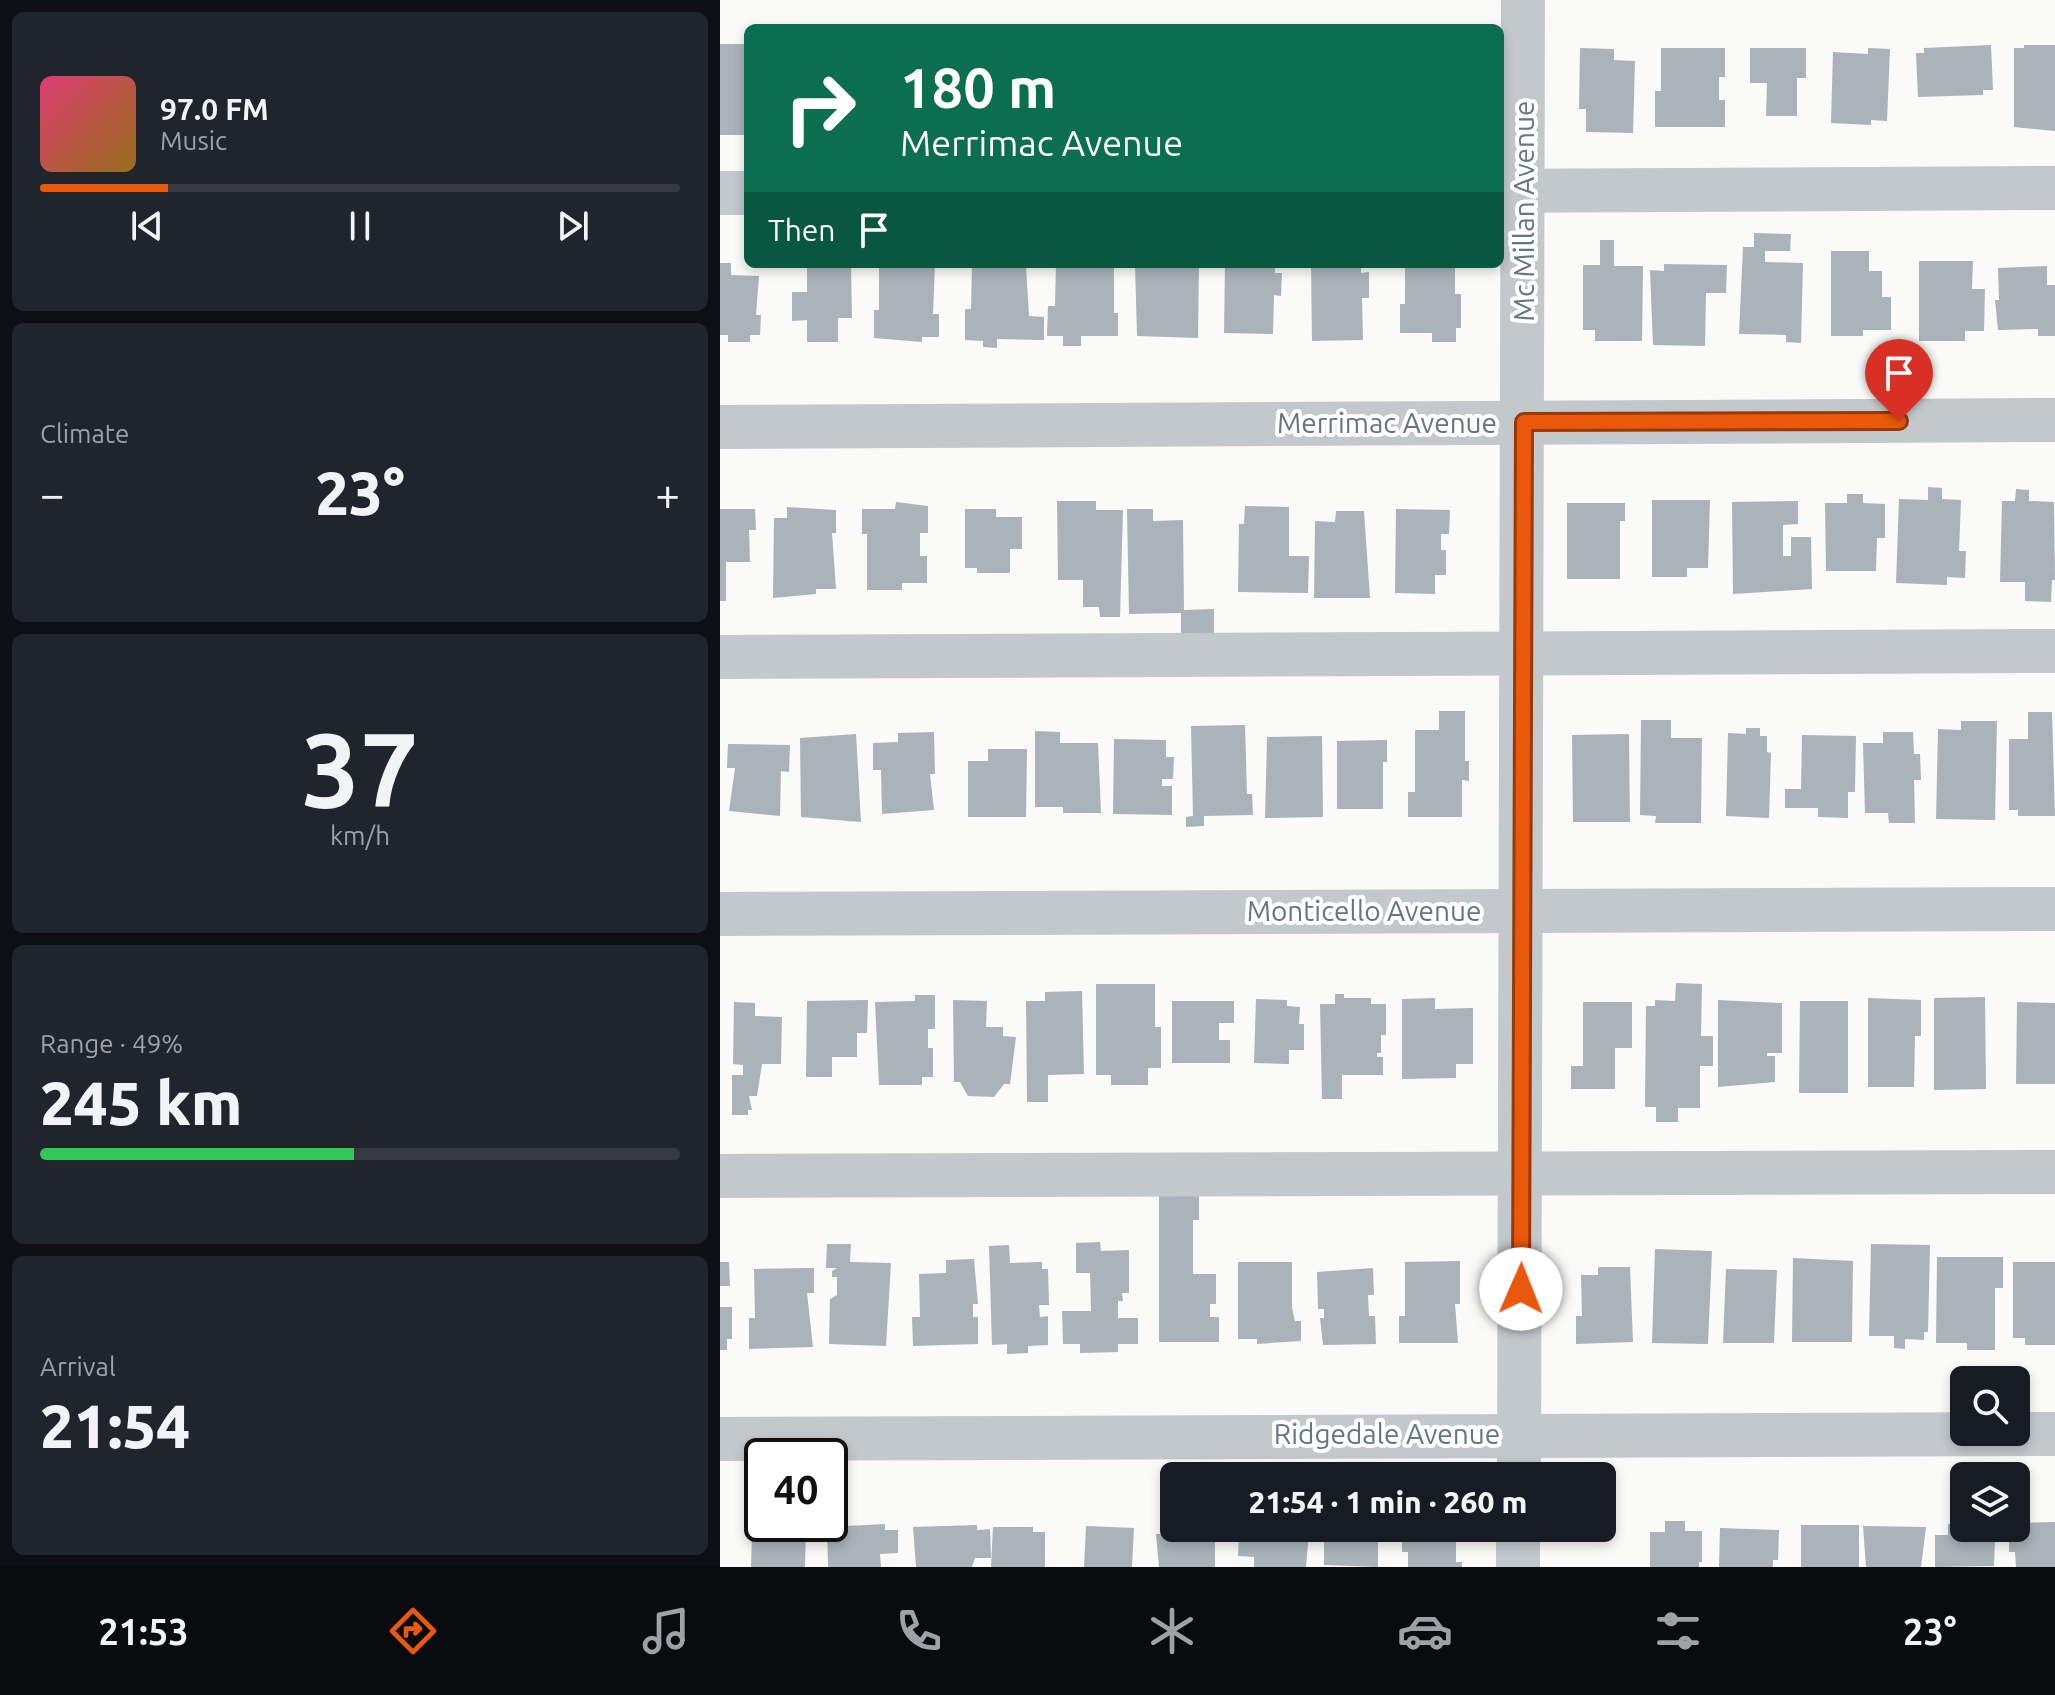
<!DOCTYPE html>
<html lang="en">
<head>
<meta charset="utf-8">
<style>
	:root { --surface:#171b24; --page:#20242c; --text:#f1f3f6; --muted:#9ea1a6; --line:#363941; --accent:#ea580c }
	body { margin:0; font-family:Ubuntu,sans-serif; background:var(--page); color:var(--text); height:100vh; display:flex; flex-direction:column; font-size:30px; white-space:nowrap }
	* { box-sizing:border-box; margin:0 }
	p { font-size:26px; color:var(--muted) }
	.icon { flex:none; width:44px; height:44px; fill:none; stroke:currentColor; stroke-width:2; stroke-linecap:round; stroke-linejoin:round }
	.map { position:relative; flex:1; overflow:hidden }
	.sheet { display:flex; flex-direction:column; gap:12px; padding:12px; background:#0d0f14; width:720px }
	.sheet>* { flex:none }
	.guide { position:absolute; left:24px; top:24px; width:760px; height:244px; border-radius:12px; box-shadow:0 4px 12px #0003; background:#0b6e4f; color:#fff; overflow:hidden }
	.buttons { position:absolute; left:1230px; top:1366px; display:grid; gap:16px }
	.buttons a { display:grid; place-items:center; width:80px; height:80px; border-radius:12px; background:var(--surface); box-shadow:0 4px 12px #0003; font-size:40px }
	.speed { position:absolute; left:24px; top:1438px; display:flex; gap:16px; font-size:40px; font-weight:700; text-align:center }
	.speed>* { display:grid; place-content:center; width:104px; height:104px; border-radius:50%; background:var(--surface); box-shadow:0 4px 12px #0003; line-height:1 }
	.speed .limit { border:4px solid #111; border-radius:12px; background:#fff; color:#111 }
	.pin { position:absolute; display:grid; place-items:center; width:68px; height:68px; color:#fff; margin:-82px -34px; border-radius:50% 50% 50% 0; rotate:-45deg; box-shadow:0 0 8px #0007 }
	.pin .icon { rotate:45deg }
	.me { position:absolute; width:88px; margin:-44px; rotate:1deg; stroke-linejoin:round; filter:drop-shadow(0 0 6px #0008) }
	.turn { display:flex; align-items:center; gap:28px; height:168px; padding:0 24px; font-size:36px }
	.turn .icon { width:104px; height:104px; stroke-width:2.5 }
	.turn b { display:block; font-size:56px; line-height:68px }
	.then { display:flex; align-items:center; height:76px; padding:0 24px; background:#0003; gap:16px; font-size:30px }
	.big { font-size:60px; font-weight:800; line-height:1.1 }
	.sheet .card { flex:1; display:flex; flex-direction:column; justify-content:center; gap:12px; min-width:0; padding:0 28px; border-radius:12px; background:var(--page) }
	.sheet .dial { align-items:center; gap:0 }
	.dial b { font-size:104px; line-height:1 }
	.song { display:flex; align-items:center; gap:24px }
	.cover { width:96px; height:96px; border-radius:12px; background:linear-gradient(135deg,hsl(340 70% 55%),hsl(40 70% 35%)) }
	.played { height:8px; border-radius:4px; background:linear-gradient(90deg,var(--accent) 20%,var(--line) 20%) }
	.keys { display:flex; justify-content:space-around; direction:ltr }
	.heat { display:flex; justify-content:space-between; align-items:center; font-size:44px; direction:ltr }
	.charge { height:12px; border-radius:6px; background:linear-gradient(90deg,#34c759 49%,var(--line) 0) }
	.trip { position:absolute; left:440px; top:1462px; width:456px; height:80px; border-radius:12px; background:var(--surface); box-shadow:0 4px 12px #0003; font-weight:800; line-height:80px; text-align:center }
	.tabs { display:flex; height:128px; justify-content:space-around; align-items:center; background:#090b0e; color:var(--muted) }
	.tabs .icon { width:56px; height:56px }
	.tabs .on { color:var(--accent) }
	.tabs b { font-size:36px; color:var(--text) }
	main { display:flex; flex:1; min-height:0 }
	.map>svg:first-child { display:block }
	.building { fill:#aab3b9 }
	.lines { fill:none; stroke-linecap:round; stroke-linejoin:round }
	.minor { stroke:#c3c8cc; stroke-width:44 }
	.route-casing { stroke:#983908; stroke-width:20 }
	.route { stroke:#ea580c; stroke-width:14 }
	.labels { text-anchor:middle; stroke-width:8; stroke-linejoin:round; paint-order:stroke }
	.street-label { font-size:28px; fill:#657683; stroke:#fff }
</style>
</head>
<body>
<main>
<section class="sheet">
<div class="card">
<div class="song"><i class="cover"></i><div><b>97.0 FM</b><p>Music</p></div></div>
<div class="played"></div>
<div class="keys"><svg class="icon" aria-label="previous" viewBox="0 0 24 24"><path d="M18 5L8 12l10 7zM5 5v14"/></svg><svg class="icon" aria-label="pause" viewBox="0 0 24 24"><path d="M8 5v14M16 5v14"/></svg><svg class="icon" aria-label="next" viewBox="0 0 24 24"><path d="M6 5l10 7-10 7zM19 5v14"/></svg></div>
</div>
<div class="card"><p>Climate</p>
<div class="heat"><a>−</a><b class="big">23°</b><a>+</a></div>
</div>
<div class="card dial"><b>37</b><p>km/h</p></div>
<div class="card"><p>Range · 49%</p><b class="big">245 km</b><div class="charge"></div></div>
<div class="card"><p>Arrival</p><b class="big">21:54</b></div>
</section>
<div class="map">
<svg width="1335" height="1567" viewBox="0 0 1335 1567">
	<rect width="100%" height="100%" fill="#fafaf8"/>
	<g class="building">
		<path d="M0 44H28L27 135H0Z"/>
		<path d="M1271 45 1273 90H1263V95L1198 97 1196 53H1204V48Z"/>
		<path d="M1304 45H1335V131L1294 127V48H1304Z"/>
		<path d="M860 48 894 49V60L915 61 913 133 866 132V109H859Z"/>
		<path d="M941 48H1005V77H999V100H1005V127H935V91H941Z"/>
		<path d="M1030 48H1086V78H1077V116H1046L1047 83H1030Z"/>
		<path d="M1148 48 1170 49 1167 121 1151 120V125L1111 123 1113 52 1148 54Z"/>
		<path d="M1034 233 1071 234 1070 251H1045V262L1083 263 1081 343 1066 342V335L1019 334 1023 247H1034Z"/>
		<path d="M880 240H894V266H923L922 341H875V330H863V265H880Z"/>
		<path d="M1111 251H1149V271H1162V297H1171V330H1143V336H1111Z"/>
		<path d="M1199 261H1253L1252 289H1265L1264 331H1245V341H1199Z"/>
		<path d="M0 263H11V275L39 276 36 315H41L40 335H30V342H8V335H0Z"/>
		<path d="M87 264H131L132 318H118V342H87V320L72 321V292H87Z"/>
		<path d="M159 264H215L213 314H219V337H202V342L154 338V310H159Z"/>
		<path d="M252 264 306 266 309 316 324 317V340L277 339V348L263 347V341L245 340V309H251Z"/>
		<path d="M336 264 394 265V313H398V336H361V346H343V336H327L328 306H335Z"/>
		<path d="M415 264H479L478 338 417 336Z"/>
		<path d="M505 264H555V273H562L561 296 554 295 553 334 504 333Z"/>
		<path d="M591 264H641V273L649 272V298H642L643 340 592 341Z"/>
		<path d="M685 264H735V294H741V328H736V342H712V333H680V304H685Z"/>
		<path d="M944 264 1007 265 1006 293H986L985 346 933 345 930 270 944 271Z"/>
		<path d="M1327 266V285H1335V336H1318V329L1278 330 1275 300H1279L1278 268Z"/>
		<path d="M1208 487 1222 488V499L1241 500 1239 551H1246L1245 578 1227 577V585L1176 583 1179 499 1208 500Z"/>
		<path d="M1296 489 1309 490V501L1334 502 1335 580H1332L1331 602 1305 601V582H1280L1282 501H1295Z"/>
		<path d="M1127 494H1143V503L1165 504V538H1157L1156 571H1106L1105 503H1127Z"/>
		<path d="M932 500H990L988 568H967V577H932Z"/>
		<path d="M337 501H376V510H403L400 617H380L379 607H363V580H338Z"/>
		<path d="M1078 501V524L1063 525V556H1071V537H1091L1092 589 1013 594 1012 502Z"/>
		<path d="M176 502 208 506V533H200V556H207V583H182V590H147V534H142V509H175Z"/>
		<path d="M847 503H905V521H900V579H847Z"/>
		<path d="M525 506 569 507V556H589L588 593 518 592 519 524H524Z"/>
		<path d="M67 507 116 510V533H112L116 589H96V594L53 598 54 518H67Z"/>
		<path d="M0 509H35L36 530H29L30 562H6V601H0Z"/>
		<path d="M245 509H276V517H302V549H290V573H257V568H245Z"/>
		<path d="M407 509H433V521L463 520 464 610 494 609V642L461 643V613L409 614Z"/>
		<path d="M676 509 730 510 729 534H721V550H726V575H715V594L675 593Z"/>
		<path d="M616 511H644L650 598H594L595 521 615 522Z"/>
		<path d="M719 711H745V761H749V781L742 780V817H688V792H695V730H719Z"/>
		<path d="M1308 712H1332L1335 816H1298V810H1289V739H1308Z"/>
		<path d="M921 720H951V738H982L981 823H935L936 816 920 815Z"/>
		<path d="M1241 721H1277L1275 820 1216 819 1218 729 1241 730Z"/>
		<path d="M525 725 527 794H532L533 815 484 816V826L466 827V817L473 816 471 726Z"/>
		<path d="M1026 728H1040V736H1047V752L1051 753 1049 818 1006 816 1008 733 1026 734Z"/>
		<path d="M315 731 340 732V743H378L381 813H343V807H315Z"/>
		<path d="M214 732 215 774H210L214 810 162 814 161 770H153V743L178 742V733Z"/>
		<path d="M1163 732H1193L1194 754H1200L1201 780H1194L1195 823H1169L1168 813H1145L1143 743H1163Z"/>
		<path d="M136 734 141 822 81 817 80 738Z"/>
		<path d="M909 734 910 822H853L852 735Z"/>
		<path d="M1082 735 1136 736 1135 792H1128V818L1098 817V808H1065V789H1081Z"/>
		<path d="M602 736 603 817 545 818 547 737Z"/>
		<path d="M394 739 446 740V757H454L453 779H442V786H452V815L393 814Z"/>
		<path d="M667 740V762H663V809H617V741Z"/>
		<path d="M8 744 70 745 69 772 61 771 60 816 9 811 15 768H7Z"/>
		<path d="M268 749H307L306 817H248V761H268Z"/>
		<path d="M956 983 982 984 981 1036H993V1066H980V1108H958V1122H936V1107H925L926 1006H935V1000L955 1001Z"/>
		<path d="M376 984H435V1027H441V1068H428V1085H391V1075H376Z"/>
		<path d="M362 991 364 1074 328 1075V1102H307L306 1001H325V992Z"/>
		<path d="M615 994H624V998H651V1004H666V1035H661V1053H657V1057H663V1075H622V1099H602L600 1004H615Z"/>
		<path d="M195 995H215V1029H208V1048H213V1077H202V1085H159L155 1002 195 1001Z"/>
		<path d="M1265 997 1266 1089 1214 1090V998Z"/>
		<path d="M715 998V1009L753 1008V1064H736V1078L682 1079V999Z"/>
		<path d="M1148 998 1201 1000V1036H1195L1194 1087H1148Z"/>
		<path d="M536 999 567 1000V1006L580 1007 579 1024H584V1050H569V1064L534 1063Z"/>
		<path d="M148 1000 147 1033H137V1057H112V1077H86L87 1001Z"/>
		<path d="M233 1000 267 1001 266 1027H283V1036L296 1037 290 1084H284L274 1097 248 1096 240 1082H234Z"/>
		<path d="M998 1000 1062 1003V1053H1047V1056H1055V1082L998 1087Z"/>
		<path d="M452 1001H514V1023H499V1040H510V1063H452Z"/>
		<path d="M1080 1001H1128V1093H1079Z"/>
		<path d="M14 1002 35 1003V1016L62 1017 61 1064H42L37 1096H29L32 1110H28V1115H12V1075H23V1065L13 1064Z"/>
		<path d="M863 1002H912V1048H895V1089H851V1066H863Z"/>
		<path d="M1297 1002 1335 1003V1084H1296Z"/>
		<path d="M439 1190H479V1220H473V1274H496V1304H490V1317H499V1342H439Z"/>
		<path d="M380 1242 381 1251 409 1250V1293H402L403 1301H398V1318H418V1344H398V1352L360 1353V1344H343L342 1311H371L370 1273H356V1243Z"/>
		<path d="M107 1244H131L130 1262 171 1263 166 1346 109 1344 110 1299 117 1295V1277H112V1271L117 1268H106Z"/>
		<path d="M1151 1244 1210 1245 1208 1332H1204V1340L1185 1339V1349L1174 1348V1336H1149Z"/>
		<path d="M289 1245 290 1263 322 1262V1269H328L329 1305H319L320 1317 328 1316V1345L308 1346V1353L287 1354V1344L272 1345 269 1246Z"/>
		<path d="M935 1249 992 1251 988 1344 932 1343Z"/>
		<path d="M1217 1257H1283V1288H1275V1350H1247V1343H1216Z"/>
		<path d="M1073 1258 1133 1261 1132 1342H1072Z"/>
		<path d="M254 1259 258 1304H253V1317H258V1344L193 1346 192 1317H200L199 1274 226 1273V1260Z"/>
		<path d="M740 1261V1304H735L738 1343H679V1316H685V1262Z"/>
		<path d="M0 1262H9L10 1286H0Z"/>
		<path d="M518 1262H572V1308L575 1321H581V1341L537 1344V1339H518Z"/>
		<path d="M1293 1262H1335V1345H1305V1338H1293Z"/>
		<path d="M878 1267H910L913 1342 856 1344V1316H862L861 1275H878Z"/>
		<path d="M94 1268V1293H87L93 1347 29 1349V1318H35L34 1269Z"/>
		<path d="M653 1268 654 1295H648L649 1316H655L656 1344 603 1345 600 1318H604V1309H598L597 1272Z"/>
		<path d="M1006 1269 1057 1270 1054 1343H1003Z"/>
		<path d="M0 1307H12V1339H7V1350H0Z"/>
		<path d="M945 1521H965V1531H982V1562H979V1567H930V1532H945Z"/>
		<path d="M1335 1522V1567H1296L1295 1552H1289V1528H1296V1523Z"/>
		<path d="M165 1524V1530H178V1553L160 1554 161 1567H108L107 1527Z"/>
		<path d="M1228 1524 1262 1528V1540H1275L1274 1566 1215 1567V1535H1228Z"/>
		<path d="M63 1525 86 1526 85 1567H31L32 1532 63 1533Z"/>
		<path d="M257 1525V1530L270 1529 271 1558H255L252 1567H196L193 1527Z"/>
		<rect x="1081" y="1525" width="58" height="42"/>
		<path d="M366 1526 414 1528 412 1567H364Z"/>
		<path d="M1143 1526 1206 1527 1201 1567H1146Z"/>
		<path d="M273 1527H313V1532H325V1567H271Z"/>
		<path d="M452 1528H495V1567H439L436 1534H452Z"/>
		<path d="M551 1528H585L589 1532 586 1567H534V1557L518 1556 519 1530Z"/>
		<path d="M604 1528H640V1537H658V1567L604 1565Z"/>
		<path d="M682 1528H736V1562H742V1567H688V1552H682Z"/>
		<path d="M1000 1528 1059 1530 1058 1560H1053V1567H999Z"/>
	</g>
	<g class="lines">
		<g class="minor">
			<path d="M780 191 1335 188"/>
			<path d="M0 193H28"/>
			<path d="M0 427 1335 420"/>
			<path d="M0 657 1335 651"/>
			<path d="M0 914 1335 909"/>
			<path d="M0 1176 1335 1172"/>
			<path d="M0 1439 1335 1434"/>
			<path d="M799 1476 803 0"/>
			<path d="M798 1567V1528"/>
		</g>
	</g>
	<g class="lines">
		<defs>
			<path id="route" d="M801 1289 804 422 1179 421"/>
		</defs>
		<use href="#route" class="route-casing"/>
		<use href="#route" class="route"/>
	</g>
	<g class="labels">
		<g class="street-label">
			<text transform="translate(804 211) rotate(-90)" y="10">Mc Millan Avenue</text>
			<text x="667" y="433">Merrimac Avenue</text>
			<text x="644" y="921">Monticello Avenue</text>
			<text x="667" y="1444">Ridgedale Avenue</text>
		</g>
	</g>
</svg>
<div class="buttons">
<a><svg class="icon" aria-label="search" viewBox="0 0 24 24"><circle cx="10" cy="10" r="6"/><path d="M15 15l6 6"/></svg></a>
<a><svg class="icon" aria-label="layers" viewBox="0 0 24 24"><path d="M12 4l9 5-9 5-9-5zM3 14l9 5 9-5"/></svg></a>
</div>
<div class="speed"><div class="limit">40</div></div>
<div class="pin" style="left:1179px;top:421px;background:#d93025"><svg class="icon" aria-label="arrive" viewBox="0 0 24 24"><path d="M6 21V4h12l-3 4 3 4H6"/></svg></div>
<svg class="me" style="left:801px;top:1289px" viewBox="-20 -20 40 40"><circle r="19" fill="#fff"/><path d="M0-13L10 11 0 6-10 11z" fill="#ea580c"/></svg>
<div class="trip">21:54 · 1 min · 260 m</div>
<div class="guide">
<div class="turn"><svg class="icon" aria-label="right" viewBox="0 0 24 24"><path d="M7 20v-9h11M14 6l5 5-5 5"/></svg><div><b>180 m</b>Merrimac Avenue</div></div>
<div class="then">Then<svg class="icon" aria-label="arrive" viewBox="0 0 24 24"><path d="M6 21V4h12l-3 4 3 4H6"/></svg></div>
</div>
</div>
</main>
<nav class="tabs">
<b>21:53</b>
<svg class="icon on" aria-label="directions" viewBox="0 0 24 24"><path d="M12 3l9 9-9 9-9-9zM9 14v-3h6M13 9l2 2-2 2"/></svg>
<svg class="icon" aria-label="music" viewBox="0 0 24 24"><path d="M9 18V5l10-2v13"/><circle cx="6" cy="18" r="3"/><circle cx="16" cy="16" r="3"/></svg>
<svg class="icon" aria-label="phone" viewBox="0 0 24 24"><path d="M5 4h4l2 5-3 2q2 4 5 5l2-3 5 2v4C11 20 4 13 5 4z"/></svg>
<svg class="icon" aria-label="climate" viewBox="0 0 24 24"><path d="M12 3v18M4 7l16 10M4 17L20 7"/></svg>
<svg class="icon" aria-label="car" viewBox="0 0 24 24"><path d="M5 17H2v-5l4-1 3-4h7l3 4 3 1v5h-3M9 17h6M6 11h13"/><circle cx="7" cy="17" r="2"/><circle cx="17" cy="17" r="2"/></svg>
<svg class="icon" aria-label="filters" viewBox="0 0 24 24"><path d="M4 7h16M4 17h16"/><circle cx="9" cy="7" r="2"/><circle cx="15" cy="17" r="2"/></svg>
<b>23°</b>
</nav>
</body>
</html>
